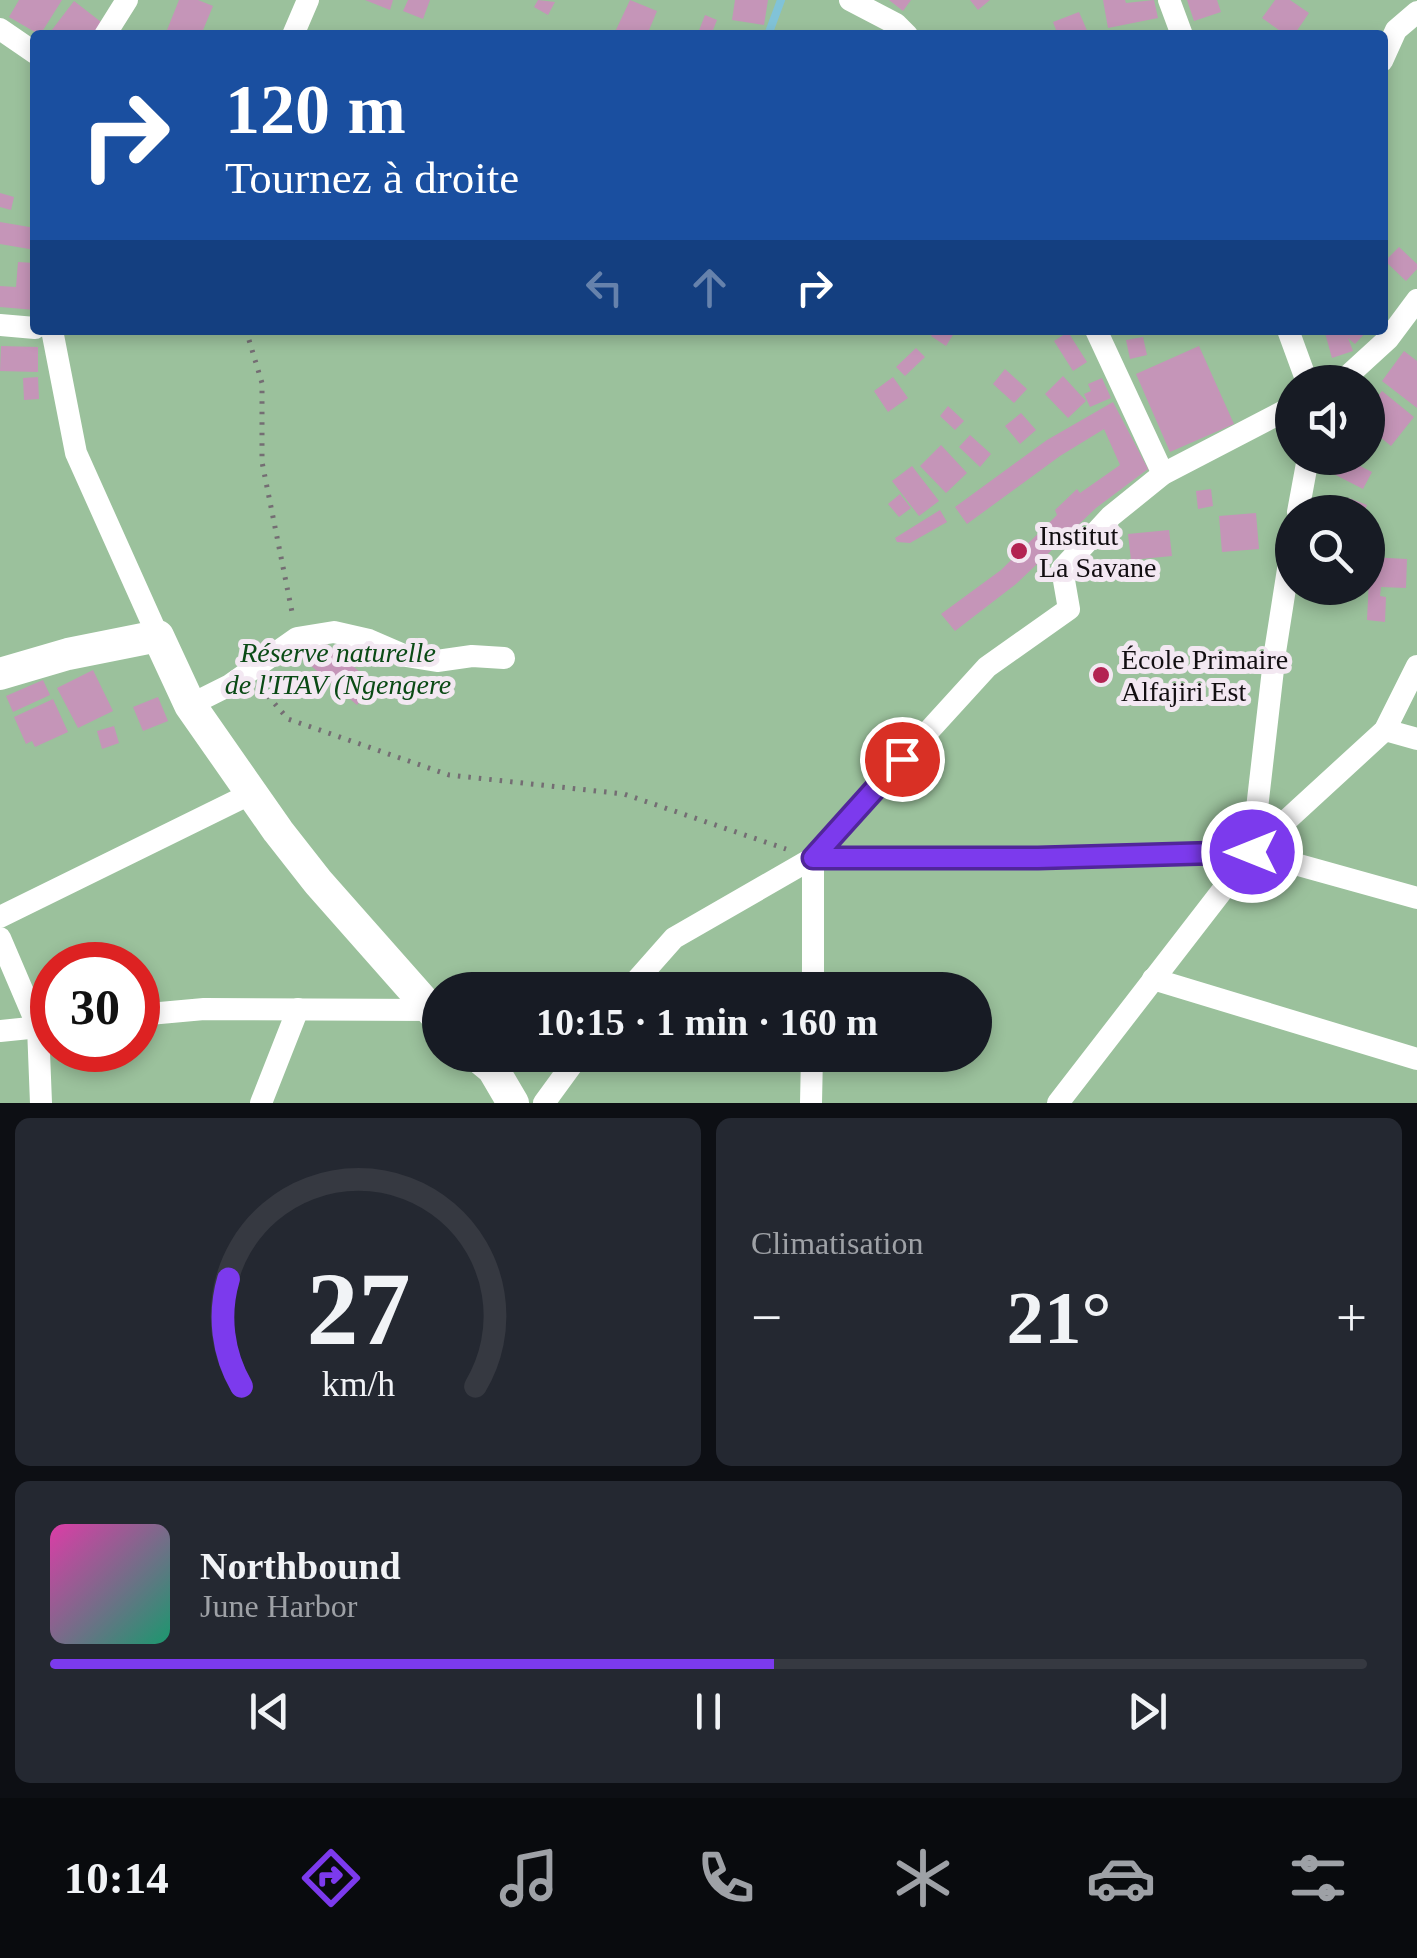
<!DOCTYPE html>
<html lang="fr">
<head>
<meta charset="utf-8">
<style>
	:root { --surface:#171b24; --page:#242831; --text:#f1f3f6; --muted:#9ea1a6; --line:#363941; --accent:#7c3aed }
	body { margin:0; font-family:"Times New Roman",serif; background:var(--page); color:var(--text); height:100vh; display:flex; flex-direction:column; font-size:38px; white-space:nowrap }
	* { box-sizing:border-box; margin:0 }
	p { font-size:32px; color:var(--muted) }
	.icon { flex:none; width:55px; height:55px; fill:none; stroke:currentColor; stroke-width:2; stroke-linecap:round; stroke-linejoin:round }
	.map { position:relative; height:1103px; overflow:hidden }
	.side { display:flex; flex-direction:column; gap:15px; padding:15px; background:#0d0f14; flex:1 }
	.side>* { flex:none }
	.hud { position:absolute; left:30px; top:30px; width:1358px; height:305px; border-radius:10px; box-shadow:0 5px 15px #0003; background:#1a4fa0; color:#fff; overflow:hidden }
	.buttons { position:absolute; left:1275px; top:365px; display:grid; gap:20px }
	.buttons a { display:grid; place-items:center; width:110px; height:110px; border-radius:50%; background:var(--surface); box-shadow:0 5px 15px #0003; font-size:50px }
	.speed { position:absolute; left:30px; top:942px; display:flex; gap:20px; font-size:50px; font-weight:700; text-align:center }
	.speed>* { display:grid; place-content:center; width:130px; height:130px; border-radius:50%; background:var(--surface); box-shadow:0 5px 15px #0003; line-height:1 }
	.speed .limit { border:15px solid #d22; background:#fff; color:#111 }
	.pin { position:absolute; display:grid; place-items:center; width:85px; height:85px; color:#fff; margin:-42px; border:5px solid #fff; border-radius:50%; box-shadow:0 2px 10px #0007 }
	.me { position:absolute; width:110px; margin:-55px; rotate:270deg; stroke-linejoin:round; filter:drop-shadow(0 0 8px #0008) }
	.turn { display:flex; align-items:center; gap:35px; height:210px; padding:0 30px; font-size:45px }
	.turn .icon { width:130px; height:130px; stroke-width:2.5 }
	.turn b { display:block; font-size:70px; line-height:85px }
	.lanes { display:flex; align-items:center; height:95px; padding:0 30px; background:#0003; justify-content:center; gap:50px; direction:ltr }
	.lanes .off { opacity:.35 }
	.big { font-size:75px; font-weight:700; line-height:1.1 }
	.side .card { flex:1; display:flex; flex-direction:column; justify-content:center; gap:15px; min-width:0; padding:0 35px; border-radius:15px; background:var(--page) }
	.side .dial { align-items:center; gap:0 }
	.dial svg { height:260px; overflow:visible; fill:none; stroke:var(--line); stroke-width:7; stroke-linecap:round; text-anchor:middle }
	.dial text { fill:var(--text); stroke:none }
	.song { display:flex; align-items:center; gap:30px }
	.cover { width:120px; height:120px; border-radius:15px; background:linear-gradient(135deg,hsl(320 70% 55%),hsl(160 70% 35%)) }
	.played { height:10px; border-radius:5px; background:linear-gradient(90deg,var(--accent) 55%,var(--line) 55%) }
	.keys { display:flex; justify-content:space-around; direction:ltr }
	.heat { display:flex; justify-content:space-between; align-items:center; font-size:55px; direction:ltr }
	.side .tiles { flex:1; display:grid; gap:15px; grid-template-columns:1fr 1fr }
	.card:last-child { grid-column:span 2 }
	.trip { position:absolute; left:422px; top:972px; width:570px; height:100px; border-radius:50px; background:var(--surface); box-shadow:0 5px 15px #0003; font-weight:700; line-height:100px; text-align:center }
	.menu { display:flex; height:160px; justify-content:space-around; align-items:center; background:#090b0e; color:var(--muted) }
	.menu .icon { width:70px; height:70px }
	.menu .active { color:var(--accent) }
	.menu b { font-size:45px; color:var(--text) }
	.map>svg:first-child { display:block }
	.green { fill:#9bc19c; fill-rule:evenodd }
	.lines { fill:none; stroke-linecap:round; stroke-linejoin:round }
	.stream { stroke:#81c3d8; stroke-width:8 }
	.building { fill:#c595b8 }
	.path { stroke:#746d73; stroke-width:5; stroke-dasharray:2.5 8; stroke-linecap:butt }
	.street { stroke:#fff; stroke-width:22 }
	.secondary { stroke:#fff; stroke-width:32 }
	.route-casing { stroke:#51269a; stroke-width:25 }
	.route { stroke:#7c3aed; stroke-width:18 }
	.poi-dot { fill:#b32352; stroke:#f3e8f2; stroke-width:4 }
	.labels { text-anchor:middle; stroke-width:10; stroke-linejoin:round; paint-order:stroke }
	.poi-label { font-size:28px; fill:#120e11; stroke:#f3e8f2; text-anchor:start }
	.park-label { font-size:28px; font-style:italic; fill:#0a4a15; stroke:#f3e8f2 }
</style>
</head>
<body>
<div class="map">
<svg width="1417" height="1103" viewBox="0 0 1417 1103">
	<rect width="100%" height="100%" fill="#e6dbe5"/>
	<path class="green" d="M0 0H1417V1103H0ZM35 35H1382V330H35ZM1292 382H1368V458H1292ZM1292 512H1368V588H1292ZM52 965H138V1050H52ZM440 990H975V1055H440Z"/>
	<g class="lines">
		<path class="stream" d="M768 35 781 0"/>
	</g>
	<g class="building">
		<path d="M19 0H62L40 35 9 17Z"/>
		<path d="M179 0H198L213 6 201 35H165Z"/>
		<path d="M365 0H393L390 10Z"/>
		<path d="M408 0H430L423 19 403 11Z"/>
		<path d="M538 0 555 2 548 15 534 7Z"/>
		<path d="M630 0 657 11 647 35 615 32Z"/>
		<path d="M735 0H768L764 25 732 20Z"/>
		<path d="M889 0H911L903 11Z"/>
		<path d="M970 0H990L978 10Z"/>
		<path d="M1103 0H1125L1126 3 1154 0 1158 18 1108 28Z"/>
		<path d="M1187 0H1217L1221 12 1194 21Z"/>
		<path d="M1275 0H1290L1309 13 1294 35H1286L1262 18Z"/>
		<path d="M74 1 105 25 97 35H48Z"/>
		<path d="M1079 12 1089 35H1058L1053 22Z"/>
		<path d="M705 15 717 20 711 35 698 33Z"/>
		<path d="M0 193 14 197 11 210 0 207Z"/>
		<path d="M0 222 35 228V250L0 244Z"/>
		<path d="M1399 247 1417 264V269L1406 281 1385 261Z"/>
		<path d="M18 262 35 263V310L0 307V286L16 287Z"/>
		<path d="M935 330H956L946 346 931 336Z"/>
		<path d="M1336 330H1368L1355 344 1348 338 1353 351 1332 358 1325 333Z"/>
		<path d="M1068 332 1087 362 1073 371 1054 341Z"/>
		<path d="M1143 337 1147 355 1130 359 1126 340Z"/>
		<path d="M1 346 38 347V372L0 371Z"/>
		<path d="M1199 346 1234 424 1170 452 1136 374Z"/>
		<path d="M916 348 925 357 905 376 896 367Z"/>
		<path d="M1404 351 1417 361V408L1382 381Z"/>
		<path d="M1005 369 1027 389 1014 403 993 384Z"/>
		<path d="M1063 376 1086 401 1068 418 1045 394Z"/>
		<path d="M38 377 39 399 24 400 23 378Z"/>
		<path d="M893 377 908 398 888 412 874 391Z"/>
		<path d="M1102 378 1111 398 1090 407 1084 394 1091 391 1088 384Z"/>
		<path d="M1382 391 1414 417 1391 446 1368 427V409Z"/>
		<path d="M1113 402 1148 469 1096 508 1016 584 955 631 941 614 1001 570 1057 515 1055 510 1077 489 1080 493 1120 465 1104 429 1060 456 967 524 955 507 1047 440Z"/>
		<path d="M948 406 964 421 955 430 940 416Z"/>
		<path d="M1021 413 1036 430 1020 444 1005 426Z"/>
		<path d="M970 435 991 454 980 467 959 447Z"/>
		<path d="M941 445 967 473 946 493 920 466Z"/>
		<path d="M1330 458H1344L1372 472 1363 489 1324 469Z"/>
		<path d="M912 466 939 501 919 516 892 481Z"/>
		<path d="M1211 489 1213 506 1198 509 1196 491Z"/>
		<path d="M900 494 911 508 899 517 888 504Z"/>
		<path d="M1324 496 1340 503 1337 512H1318Z"/>
		<path d="M1349 498 1367 505 1364 512H1343Z"/>
		<path d="M940 510 947 522 910 543 897 542 895 538Z"/>
		<path d="M1256 513 1259 549 1222 552 1219 516Z"/>
		<path d="M1169 530 1172 556 1131 560 1128 534Z"/>
		<path d="M1370 557 1407 559 1406 588 1381 587 1380 596 1386 597 1385 622 1367 620Z"/>
		<path d="M1326 588H1355L1353 599 1325 594Z"/>
		<path d="M327 644 374 684 357 705 310 665Z"/>
		<path d="M93 670 113 711 78 728 57 688Z"/>
		<path d="M43 680 50 695 13 712 6 696Z"/>
		<path d="M158 697 168 721 143 731 133 707Z"/>
		<path d="M53 699 68 732 35 747 32 741 26 744 14 717Z"/>
		<path d="M114 726 119 743 102 749 97 731Z"/>
	</g>
	<g class="lines">
		<g class="path">
			<path d="M246 330 262 383V462L293 617"/>
			<path d="M261 688 288 719 449 775 624 794 786 849"/>
		</g>
		<g class="street">
			<path d="M850 0 896 24 907 35"/>
			<path d="M1169 0 1182 35"/>
			<path d="M0 29 35 53"/>
			<path d="M105 35 127 0"/>
			<path d="M293 35 308 0"/>
			<path d="M1382 61 1396 30 1417 12"/>
			<path d="M0 325 35 328"/>
			<path d="M52 330 76 453 158 636"/>
			<path d="M1096 330 1163 474"/>
			<path d="M1288 330 1307 382"/>
			<path d="M1341 382 1388 339 1417 300"/>
			<path d="M1298 512 1308 458"/>
			<path d="M190 705 230 685 297 638 334 632 369 640 406 656 437 661 472 656 504 658"/>
			<path d="M1385 730 1417 739"/>
			<path d="M1252 852 1275 652 1292 544"/>
			<path d="M813 858 1038 859 1252 852 1417 898"/>
			<path d="M813 858V990"/>
			<path d="M0 917 252 793"/>
			<path d="M0 938 38 1027 41 1103"/>
			<path d="M1153 979 1417 1059"/>
			<path d="M628 990 674 938 813 858 987 667 1069 609 1062 569 1111 516 1163 474 1292 407"/>
			<path d="M138 1015 204 1009 432 1010"/>
			<path d="M0 1031 49 1026"/>
			<path d="M261 1103 298 1009"/>
			<path d="M544 1103 579 1055"/>
			<path d="M811 1103 812 1055"/>
			<path d="M1058 1103 1252 852 1385 730 1417 666"/>
		</g>
		<g class="secondary">
			<path d="M0 674 68 654 158 636 190 705 278 831 318 882 440 1020"/>
			<path d="M476 1055 493 1069 513 1103"/>
		</g>
	</g>
	<g class="lines">
		<defs>
			<path id="route" d="M902 759 813 858H1038L1252 852"/>
		</defs>
		<use href="#route" class="route-casing"/>
		<use href="#route" class="route"/>
	</g>
	<g class="poi-dot">
		<circle cx="1019" cy="551" r="10"/>
		<circle cx="1101" cy="675" r="10"/>
	</g>
	<g class="labels">
		<g class="poi-label">
			<text x="1039" y="545">Institut<tspan x="1039" dy="32">La Savane</tspan></text>
			<text x="1121" y="669">École Primaire<tspan x="1121" dy="32">Alfajiri Est</tspan></text>
		</g>
		<g class="park-label">
			<text x="338" y="662">Réserve naturelle<tspan x="338" dy="32">de l'ITAV (Ngengere</tspan></text>
		</g>
	</g>
</svg>
<div class="buttons">
<a><svg class="icon" aria-label="sound" viewBox="0 0 24 24"><path d="M4 9h4l5-4v14l-5-4H4zM17 9q2 3 0 6"/></svg></a>
<a><svg class="icon" aria-label="search" viewBox="0 0 24 24"><circle cx="10" cy="10" r="6"/><path d="M15 15l6 6"/></svg></a>
</div>
<div class="speed"><div class="limit">30</div></div>
<div class="pin" style="left:902px;top:759px;background:#d93025"><svg class="icon" aria-label="arrive" viewBox="0 0 24 24"><path d="M6 21V4h12l-3 4 3 4H6"/></svg></div>
<svg class="me" style="left:1252px;top:852px" viewBox="-20 -20 40 40"><circle r="17" fill="#7c3aed" stroke="#fff" stroke-width="3"/><path d="M0-11L8 9 0 5-8 9z" fill="#fff"/></svg>
<div class="trip">10:15 · 1 min · 160 m</div>
<div class="hud">
<div class="turn"><svg class="icon" aria-label="right" viewBox="0 0 24 24"><path d="M7 20v-9h11M14 6l5 5-5 5"/></svg><div><b>120 m</b>Tournez à droite</div></div>
<div class="lanes"><svg class="icon off" aria-label="left" viewBox="0 0 24 24"><path d="M17 20v-9H6M10 6l-5 5 5 5"/></svg><svg class="icon off" aria-label="ahead" viewBox="0 0 24 24"><path d="M12 20V5M6 11l6-6 6 6"/></svg><svg class="icon" aria-label="right" viewBox="0 0 24 24"><path d="M7 20v-9h11M14 6l5 5-5 5"/></svg></div>
</div>
</div>
<section class="side">
<div class="tiles">
<div class="card dial"><svg viewBox="0 0 100 80">
<path d="M14 69A42 42 0 1 1 86 69"/>
<path d="M14 69A42 42 0 0 1 10 36" stroke="#7c3aed"/>
<text x="50" y="56" font-size="32" font-weight="700">27</text>
<text x="50" y="72" font-size="11">km/h</text>
</svg></div>
<div class="card"><p>Climatisation</p>
<div class="heat"><a>−</a><b class="big">21°</b><a>+</a></div>
</div>
<div class="card">
<div class="song"><i class="cover"></i><div><b>Northbound</b><p>June Harbor</p></div></div>
<div class="played"></div>
<div class="keys"><svg class="icon" aria-label="previous" viewBox="0 0 24 24"><path d="M18 5L8 12l10 7zM5 5v14"/></svg><svg class="icon" aria-label="pause" viewBox="0 0 24 24"><path d="M8 5v14M16 5v14"/></svg><svg class="icon" aria-label="next" viewBox="0 0 24 24"><path d="M6 5l10 7-10 7zM19 5v14"/></svg></div>
</div>
</div>
</section>
<nav class="menu">
<b>10:14</b>
<svg class="icon active" aria-label="directions" viewBox="0 0 24 24"><path d="M12 3l9 9-9 9-9-9zM9 14v-3h6M13 9l2 2-2 2"/></svg>
<svg class="icon" aria-label="music" viewBox="0 0 24 24"><path d="M9 18V5l10-2v13"/><circle cx="6" cy="18" r="3"/><circle cx="16" cy="16" r="3"/></svg>
<svg class="icon" aria-label="phone" viewBox="0 0 24 24"><path d="M5 4h4l2 5-3 2q2 4 5 5l2-3 5 2v4C11 20 4 13 5 4z"/></svg>
<svg class="icon" aria-label="climate" viewBox="0 0 24 24"><path d="M12 3v18M4 7l16 10M4 17L20 7"/></svg>
<svg class="icon" aria-label="car" viewBox="0 0 24 24"><path d="M5 17H2v-5l4-1 3-4h7l3 4 3 1v5h-3M9 17h6M6 11h13"/><circle cx="7" cy="17" r="2"/><circle cx="17" cy="17" r="2"/></svg>
<svg class="icon" aria-label="filters" viewBox="0 0 24 24"><path d="M4 7h16M4 17h16"/><circle cx="9" cy="7" r="2"/><circle cx="15" cy="17" r="2"/></svg>
</nav>
</body>
</html>
